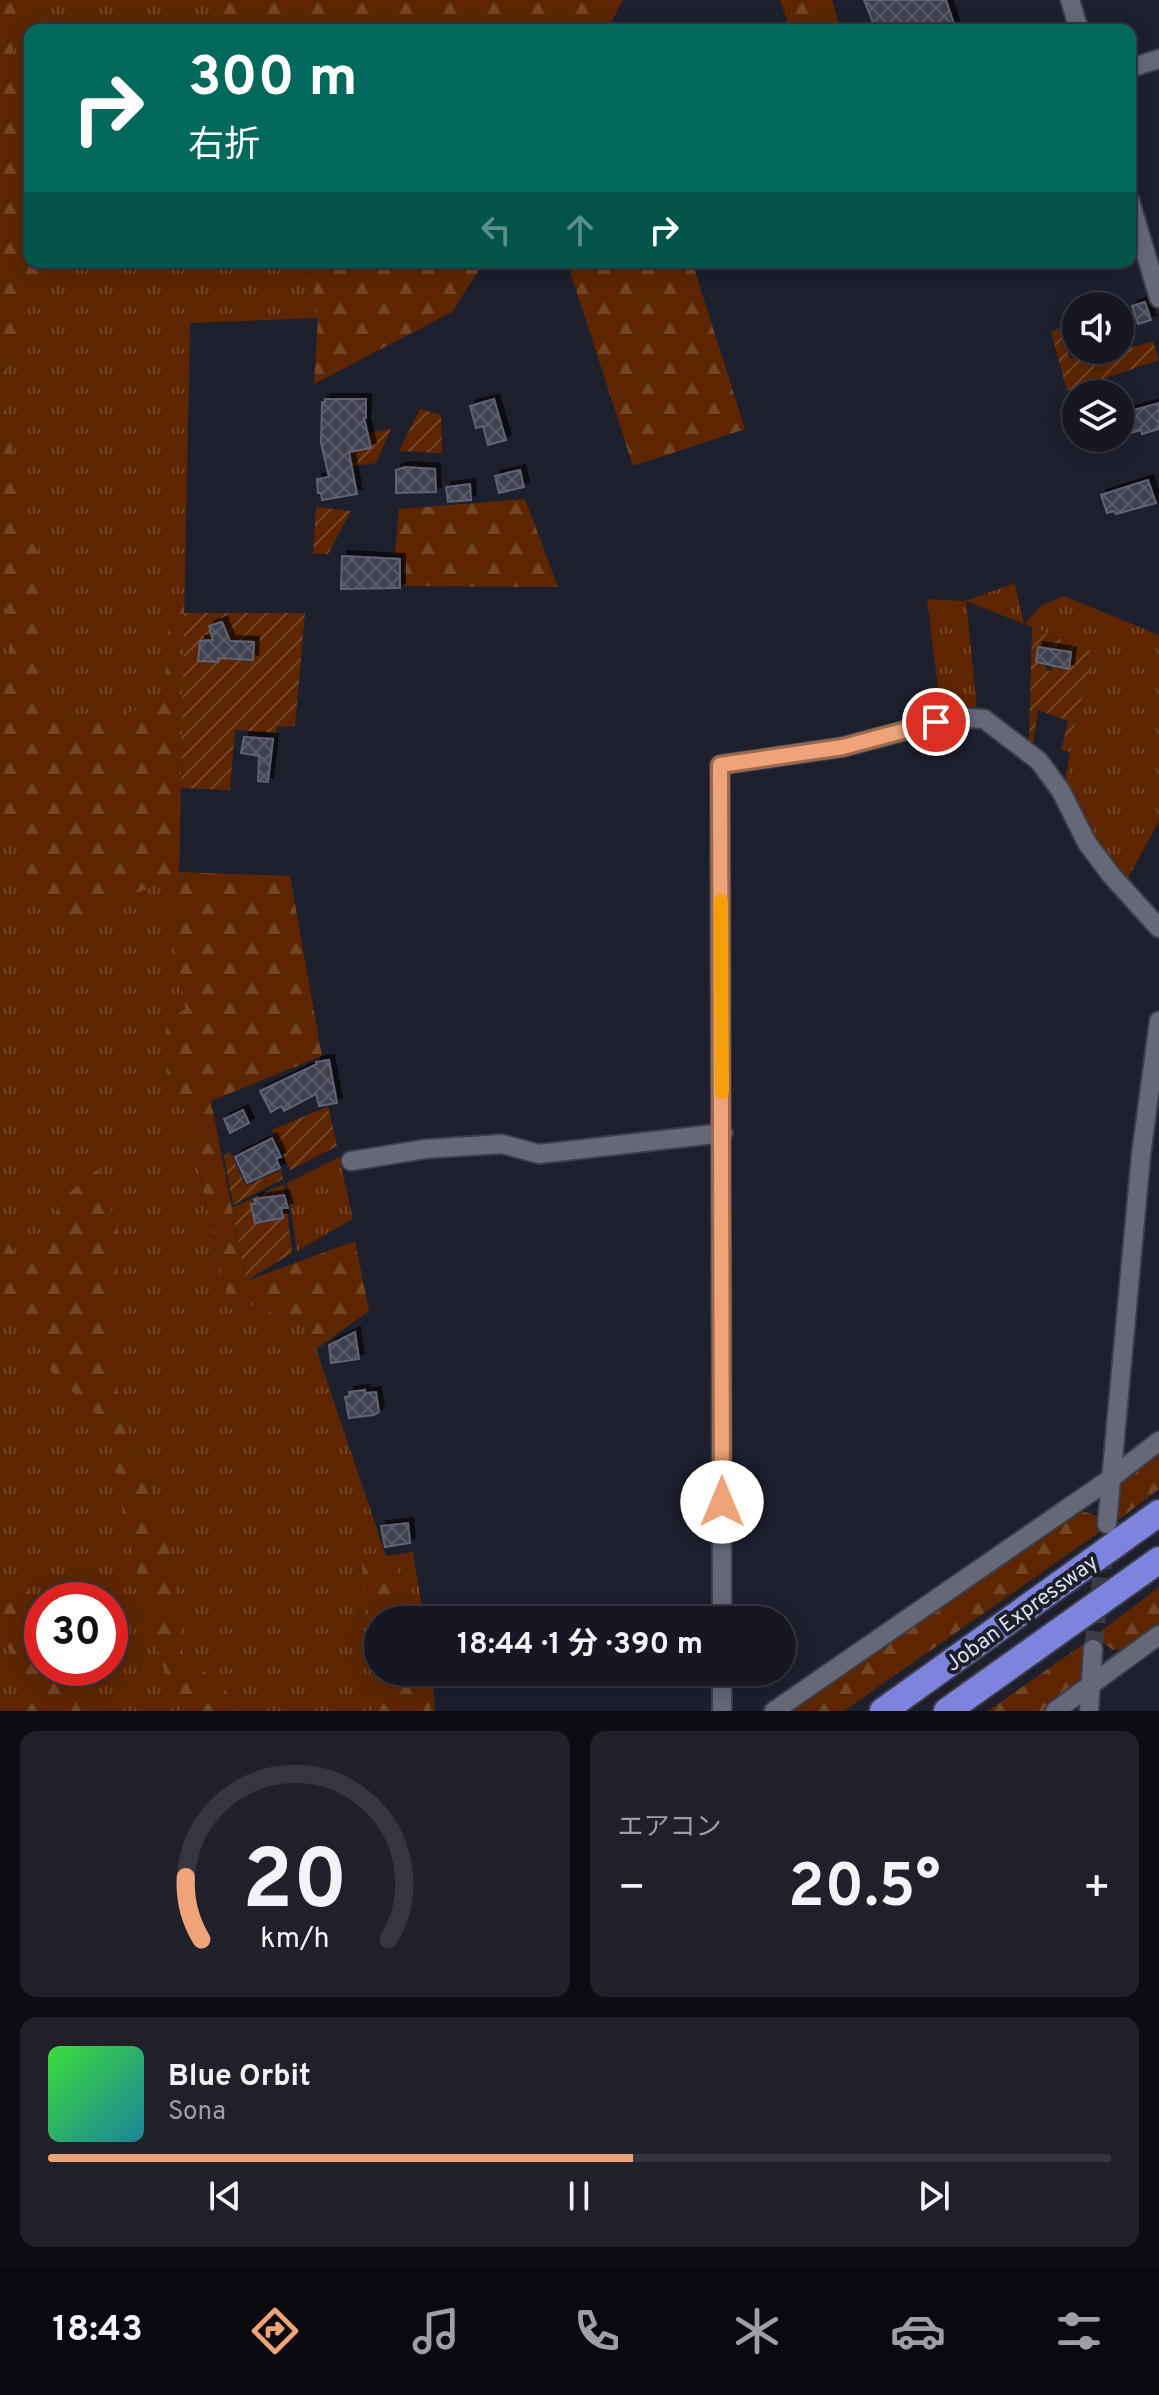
<!DOCTYPE html>
<html lang="ja">
<head>
<meta charset="utf-8">
<style>
	:root { --surface:#161722; --page:#1f202a; --text:#f1f3f6; --muted:#9e9fa5; --line:#353640; --accent:#efa378 }
	body { margin:0; font-family:Overpass,"Noto Sans JP",sans-serif; background:var(--page); color:var(--text); height:100vh; display:flex; flex-direction:column; font-size:30px; white-space:nowrap }
	* { box-sizing:border-box; margin:0 }
	p { font-size:26px; color:var(--muted) }
	.icon { flex:none; width:44px; height:44px; fill:none; stroke:currentColor; stroke-width:2; stroke-linecap:round; stroke-linejoin:round }
	.map { position:relative; height:1711px; overflow:hidden }
	.side { display:flex; flex-direction:column; gap:20px; padding:20px; background:#0c0d13; flex:1 }
	.side>* { flex:none }
	.top-card { position:absolute; left:24px; top:24px; width:1112px; height:244px; border-radius:16px; box-shadow:0 4px 20px #0003,0 0 0 2px var(--line); background:#00695c; color:#fff; overflow:hidden }
	.fabs { position:absolute; left:1062px; top:292px; display:grid; gap:16px }
	.fabs a { display:grid; place-items:center; width:72px; height:72px; border-radius:50%; background:var(--surface); box-shadow:0 4px 20px #0003,0 0 0 2px var(--line); font-size:40px }
	.speed { position:absolute; left:24px; top:1582px; display:flex; gap:16px; font-size:40px; font-weight:700; text-align:center }
	.speed>* { display:grid; place-content:center; width:104px; height:104px; border-radius:50%; background:var(--surface); box-shadow:0 4px 20px #0003,0 0 0 2px var(--line); line-height:1 }
	.speed .limit { border:12px solid #d22; background:#fff; color:#111 }
	.pin { position:absolute; display:grid; place-items:center; width:68px; height:68px; color:#fff; margin:-34px; border:4px solid #fff; border-radius:50%; box-shadow:0 2px 8px #0007 }
	.me { position:absolute; width:88px; margin:-44px; rotate:0deg; stroke-linejoin:round; filter:drop-shadow(0 0 6px #0008) }
	.turn { display:flex; align-items:center; gap:28px; height:168px; padding:0 32px; font-size:36px }
	.turn .icon { width:104px; height:104px; stroke-width:2.5 }
	.turn b { display:block; font-size:56px; line-height:68px }
	.lanes { display:flex; align-items:center; height:76px; padding:0 32px; background:#0003; justify-content:center; gap:40px; direction:ltr }
	.lanes .off { opacity:.35 }
	.big { font-size:60px; font-weight:700; line-height:1.1 }
	.side .tile { flex:1; display:flex; flex-direction:column; justify-content:center; gap:12px; min-width:0; padding:0 28px; border-radius:16px; background:var(--page) }
	.side .dial { align-items:center; gap:0 }
	.dial svg { height:208px; overflow:visible; fill:none; stroke:var(--line); stroke-width:7; stroke-linecap:round; text-anchor:middle }
	.dial text { fill:var(--text); stroke:none }
	.song { display:flex; align-items:center; gap:24px }
	.cover { width:96px; height:96px; border-radius:12px; background:linear-gradient(135deg,hsl(120 70% 55%),hsl(190 70% 35%)) }
	.played { height:8px; border-radius:4px; background:linear-gradient(90deg,var(--accent) 55%,var(--line) 55%) }
	.keys { display:flex; justify-content:space-around; direction:ltr }
	.heat { display:flex; justify-content:space-between; align-items:center; font-size:44px; direction:ltr }
	.side .tiles { flex:1; display:grid; gap:20px; grid-template-columns:1fr 1fr }
	.tile:last-child { grid-column:span 2 }
	.trip { position:absolute; left:364px; top:1606px; width:432px; height:80px; border-radius:40px; background:var(--surface); box-shadow:0 4px 20px #0003,0 0 0 2px var(--line); font-weight:700; line-height:80px; text-align:center }
	.tabs { display:flex; height:128px; justify-content:space-around; align-items:center; background:#09090e; color:var(--muted) }
	.tabs .icon { width:56px; height:56px }
	.tabs .current { color:var(--accent) }
	.tabs b { font-size:36px; color:var(--text) }
	.map>svg:first-child { display:block }
	.grass { fill:url(#grass-tufts); fill-rule:evenodd }
	.forest { fill:url(#forest-firs) }
	.garden { fill:url(#garden-furrows); fill-rule:evenodd }
	.building { fill:url(#building-cross-hatch); stroke:#606272; stroke-width:2; filter:url(#shadow) }
	.lines { fill:none; stroke-linecap:round; stroke-linejoin:round }
	.minor-tunnel { stroke:#3b3c49; stroke-width:18; stroke-dasharray:18 9; stroke-linecap:butt }
	.minor-casing { stroke:#3b3d48; stroke-width:22 }
	.highway-casing { stroke:#3b3d48; stroke-width:30 }
	.minor { stroke:#666878; stroke-width:18 }
	.highway { stroke:#7e84dd; stroke-width:26 }
	.route-casing { stroke:#9b6a4e; stroke-width:20 }
	.route { stroke:#efa378; stroke-width:14 }
	.slow { stroke:#f59e0b; stroke-width:14 }
	.labels { text-anchor:middle; stroke-width:8; stroke-linejoin:round; paint-order:stroke }
	.street-label { font-size:22px; fill:#dee0e9; stroke:#1e1f2d }
</style>
</head>
<body>
<div class="map">
<svg width="1159" height="1711" viewBox="0 0 1159 1711">
	<defs>
		<pattern id="grass-tufts" width="24" height="20" patternUnits="userSpaceOnUse" patternTransform="scale(2)"><rect width="24" height="20" fill="#5d2600"/><path d="M3 7l-1-3M5 7V3M7 7l1-3M15 17l-1-3M17 17v-4M19 17l1-3" fill="none" stroke="#744525"/></pattern>
		<pattern id="forest-firs" width="22" height="20" patternUnits="userSpaceOnUse" patternTransform="scale(2)"><rect width="22" height="20" fill="#5d2600"/><path d="M5 1l3.5 6h-7zM16 11l3.5 6h-7z" fill="#744525"/></pattern>
		<pattern id="garden-furrows" width="10" height="10" patternUnits="userSpaceOnUse" patternTransform="scale(2)"><rect width="10" height="10" fill="#5d2600"/><path d="M-1 1l2-2M0 10L10 0M9 11l2-2" fill="none" stroke="#744525"/></pattern>
		<pattern id="building-cross-hatch" width="8" height="8" patternUnits="userSpaceOnUse" patternTransform="scale(2)"><rect width="8" height="8" fill="#3f4150"/><path d="M0 0l8 8M0 8l8-8" fill="none" stroke="#5a5c69"/></pattern>
		<filter id="shadow"><feDropShadow dx="5" dy="-5" stdDeviation="0" flood-color="#0009"/></filter>
	</defs>
	<rect width="100%" height="100%" fill="#1e1f2d"/>
	<g class="grass">
		<path d="M0 0H297L292 30H30V262H310L318 318 190 323 179 872 211 1101 191 1136 227 1296 308 1325 386 1556 413 1552 424 1620H378V1672H432L435 1711H0ZM42 1600H110V1668H42Z"/>
		<path d="M1015 583 1024 624 1043 604 1064 596 1159 635V821L1127 880 1095 842 1065 782 1075 723 1094 652 966 601 977 709 942 710 940 705 927 599 965 601Z"/>
		<path d="M339 1157 353 1219 297 1251 287 1183Z"/>
	</g>
	<g class="forest">
		<path d="M0 0H24L12 15 13 50 30 101V262H47L46 269 13 341 3 390 20 498 49 585 38 686 83 724 164 703 169 611 184 605 179 872 290 876 322 1056 211 1101 246 1281 355 1241 369 1311 316 1349 308 1325 227 1296 191 1136 211 1101 167 1103 166 1021 185 1009 168 881 114 901 66 926 33 888 0 805V683L13 676 0 551Z"/>
		<path d="M226 0H623L607 30H213Z"/>
		<path d="M780 0H832L841 30H790Z"/>
		<path d="M310 262H484L452 312 314 384 318 318Z"/>
		<path d="M567 262H692L745 429 633 466Z"/>
		<path d="M525 499 558 587 405 586 403 555H395L399 509Z"/>
		<path d="M98 1169 120 1237 111 1348 120 1406 174 1559 183 1654 226 1690 233 1711H182L165 1674 126 1531 108 1426 50 1370 38 1335 24 1320H7L0 1331V1230L16 1255 47 1243 60 1200Z"/>
		<path d="M1159 1450V1489L1117 1521 1119 1481Z"/>
		<path d="M1086 1512 1099 1517 1101 1531 844 1711H790L1073 1514Z"/>
		<path d="M395 1562 411 1620H378V1672H426L431 1711H374L362 1564Z"/>
		<path d="M20 1586 35 1598 15 1611 21 1635 31 1655 42 1658V1668C72 1668 78 1686 91 1711H26L18 1692 12 1659 0 1624V1587Z"/>
		<path d="M1159 1587V1627L1129 1648 1113 1650 1102 1642 1101 1631Z"/>
		<path d="M1085 1643 1082 1683 1044 1711H988Z"/>
	</g>
	<g class="garden">
		<path d="M1063 327 1066 337 1063 339 1070 359 1085 354 1086 357 1091 356 1100 362 1111 359 1123 350 1153 341 1159 360 1067 391 1051 332Z"/>
		<path d="M420 409 441 415 442 453 399 451Z"/>
		<path d="M391 429 376 463 350 467 344 437Z"/>
		<path d="M316 507 351 511 328 554H313Z"/>
		<path d="M184 613H305L295 726 277 727 276 733 235 730 230 790 181 788Z"/>
		<path d="M1032 628 1094 652 1075 723 1071 752 1061 750 1068 721 1038 710 1033 744 1029 743ZM1038 647 1071 652 1069 669 1053 666 1052 671 1046 670V664L1036 662Z"/>
		<path d="M328 1106 337 1146 290 1170 272 1130Z"/>
		<path d="M230 1152 246 1186 281 1170 283 1179 233 1205 224 1156Z"/>
		<path d="M284 1184 292 1253 246 1281 232 1208Z"/>
	</g>
	<g class="building">
		<path d="M864 0H946L956 30H876Z"/>
		<path d="M1145 302 1151 320 1138 324 1132 306Z"/>
		<path d="M325 399H366V418H364L371 448 349 452 357 494 322 500 321 493H318L317 479 329 477 321 443 322 402H325Z"/>
		<path d="M494 399 506 440 488 445 483 426 476 428 470 406Z"/>
		<path d="M1159 403V429L1142 434 1141 430 1127 434 1122 417 1128 415 1127 412Z"/>
		<path d="M405 467 435 469 436 492 396 493V470Z"/>
		<path d="M520 470 524 487 499 493 495 476Z"/>
		<path d="M1148 480 1156 503 1116 514 1114 511 1107 513 1101 495Z"/>
		<path d="M470 484 471 500 448 502 446 487Z"/>
		<path d="M342 556 400 559V588L341 589Z"/>
		<path d="M222 622 230 641 254 642 253 660 218 658V662L198 661 200 641 213 640 209 626Z"/>
		<path d="M1038 647 1071 652 1069 669 1036 662Z"/>
		<path d="M244 737 273 739 268 782 258 781 259 756 241 753Z"/>
		<path d="M329 1060 337 1103 319 1106 316 1094 284 1111 281 1106 271 1112 260 1091 317 1064 316 1062Z"/>
		<path d="M243 1110 249 1123 230 1133 224 1119Z"/>
		<path d="M272 1138 281 1157 276 1159 280 1168 247 1183 235 1157Z"/>
		<path d="M284 1195 288 1208H281L283 1218 255 1223 251 1204H256L254 1199Z"/>
		<path d="M355 1332 359 1359 331 1363 329 1345Z"/>
		<path d="M365 1390V1393L376 1392 379 1412 374 1415 349 1418 345 1397 350 1396 349 1392Z"/>
		<path d="M408 1523 410 1543 385 1547 381 1526Z"/>
	</g>
	<g class="lines">
		<path class="minor-tunnel" d="M1093 1649 1105 1546"/>
		<defs>
			<g id="minor">
				<path d="M1070 0 1079 30"/>
				<path d="M1130 68 1159 59"/>
				<path d="M1130 201 1159 298"/>
				<path d="M351 1161 425 1149 502 1144 539 1154 723 1133"/>
				<path d="M1107 1524 1141 1155 1159 1021"/>
				<path d="M722 1620 720 765 843 747 957 717 984 719 1039 761 1061 791 1087 843 1111 875 1159 928"/>
				<path d="M722 1711V1672"/>
				<path d="M774 1711 1110 1479 1159 1441"/>
				<path d="M1055 1711 1159 1635"/>
				<path d="M1089 1711 1093 1649"/>
			</g>
			<g id="highway">
				<path d="M883 1711 1159 1513"/>
				<path d="M947 1711 1159 1560"/>
			</g>
		</defs>
		<use href="#minor" class="minor-casing"/>
		<use href="#highway" class="highway-casing"/>
		<use href="#minor" class="minor"/>
		<use href="#highway" class="highway"/>
	</g>
	<g class="lines">
		<defs>
			<path id="route" d="M722 1502 720 765 843 747 936 722"/>
		</defs>
		<use href="#route" class="route-casing"/>
		<use href="#route" class="route"/>
		<path class="slow" d="M721 901 722 1092"/>
	</g>
	<g class="labels">
		<g class="street-label">
			<text transform="translate(1021 1612) rotate(-36)" y="8">Joban Expressway</text>
		</g>
	</g>
</svg>
<div class="fabs">
<a><svg class="icon" aria-label="sound" viewBox="0 0 24 24"><path d="M4 9h4l5-4v14l-5-4H4zM17 9q2 3 0 6"/></svg></a>
<a><svg class="icon" aria-label="layers" viewBox="0 0 24 24"><path d="M12 4l9 5-9 5-9-5zM3 14l9 5 9-5"/></svg></a>
</div>
<div class="speed"><div class="limit">30</div></div>
<div class="pin" style="left:936px;top:722px;background:#d93025"><svg class="icon" aria-label="arrive" viewBox="0 0 24 24"><path d="M6 21V4h12l-3 4 3 4H6"/></svg></div>
<svg class="me" style="left:722px;top:1502px" viewBox="-20 -20 40 40"><circle r="19" fill="#fff"/><path d="M0-13L10 11 0 6-10 11z" fill="#efa378"/></svg>
<div class="trip">18:44 · 1 分 · 390 m</div>
<div class="top-card">
<div class="turn"><svg class="icon" aria-label="right" viewBox="0 0 24 24"><path d="M7 20v-9h11M14 6l5 5-5 5"/></svg><div><b>300 m</b>右折</div></div>
<div class="lanes"><svg class="icon off" aria-label="left" viewBox="0 0 24 24"><path d="M17 20v-9H6M10 6l-5 5 5 5"/></svg><svg class="icon off" aria-label="ahead" viewBox="0 0 24 24"><path d="M12 20V5M6 11l6-6 6 6"/></svg><svg class="icon" aria-label="right" viewBox="0 0 24 24"><path d="M7 20v-9h11M14 6l5 5-5 5"/></svg></div>
</div>
</div>
<section class="side">
<div class="tiles">
<div class="tile dial"><svg viewBox="0 0 100 80">
<path d="M14 69A42 42 0 1 1 86 69"/>
<path d="M14 69A42 42 0 0 1 8 45" stroke="#efa378"/>
<text x="50" y="56" font-size="32" font-weight="700">20</text>
<text x="50" y="72" font-size="11">km/h</text>
</svg></div>
<div class="tile"><p>エアコン</p>
<div class="heat"><a>−</a><b class="big">20.5°</b><a>+</a></div>
</div>
<div class="tile">
<div class="song"><i class="cover"></i><div><b>Blue Orbit</b><p>Sona</p></div></div>
<div class="played"></div>
<div class="keys"><svg class="icon" aria-label="previous" viewBox="0 0 24 24"><path d="M18 5L8 12l10 7zM5 5v14"/></svg><svg class="icon" aria-label="pause" viewBox="0 0 24 24"><path d="M8 5v14M16 5v14"/></svg><svg class="icon" aria-label="next" viewBox="0 0 24 24"><path d="M6 5l10 7-10 7zM19 5v14"/></svg></div>
</div>
</div>
</section>
<nav class="tabs">
<b>18:43</b>
<svg class="icon current" aria-label="directions" viewBox="0 0 24 24"><path d="M12 3l9 9-9 9-9-9zM9 14v-3h6M13 9l2 2-2 2"/></svg>
<svg class="icon" aria-label="music" viewBox="0 0 24 24"><path d="M9 18V5l10-2v13"/><circle cx="6" cy="18" r="3"/><circle cx="16" cy="16" r="3"/></svg>
<svg class="icon" aria-label="phone" viewBox="0 0 24 24"><path d="M5 4h4l2 5-3 2q2 4 5 5l2-3 5 2v4C11 20 4 13 5 4z"/></svg>
<svg class="icon" aria-label="climate" viewBox="0 0 24 24"><path d="M12 3v18M4 7l16 10M4 17L20 7"/></svg>
<svg class="icon" aria-label="car" viewBox="0 0 24 24"><path d="M5 17H2v-5l4-1 3-4h7l3 4 3 1v5h-3M9 17h6M6 11h13"/><circle cx="7" cy="17" r="2"/><circle cx="17" cy="17" r="2"/></svg>
<svg class="icon" aria-label="filters" viewBox="0 0 24 24"><path d="M4 7h16M4 17h16"/><circle cx="9" cy="7" r="2"/><circle cx="15" cy="17" r="2"/></svg>
</nav>
</body>
</html>
